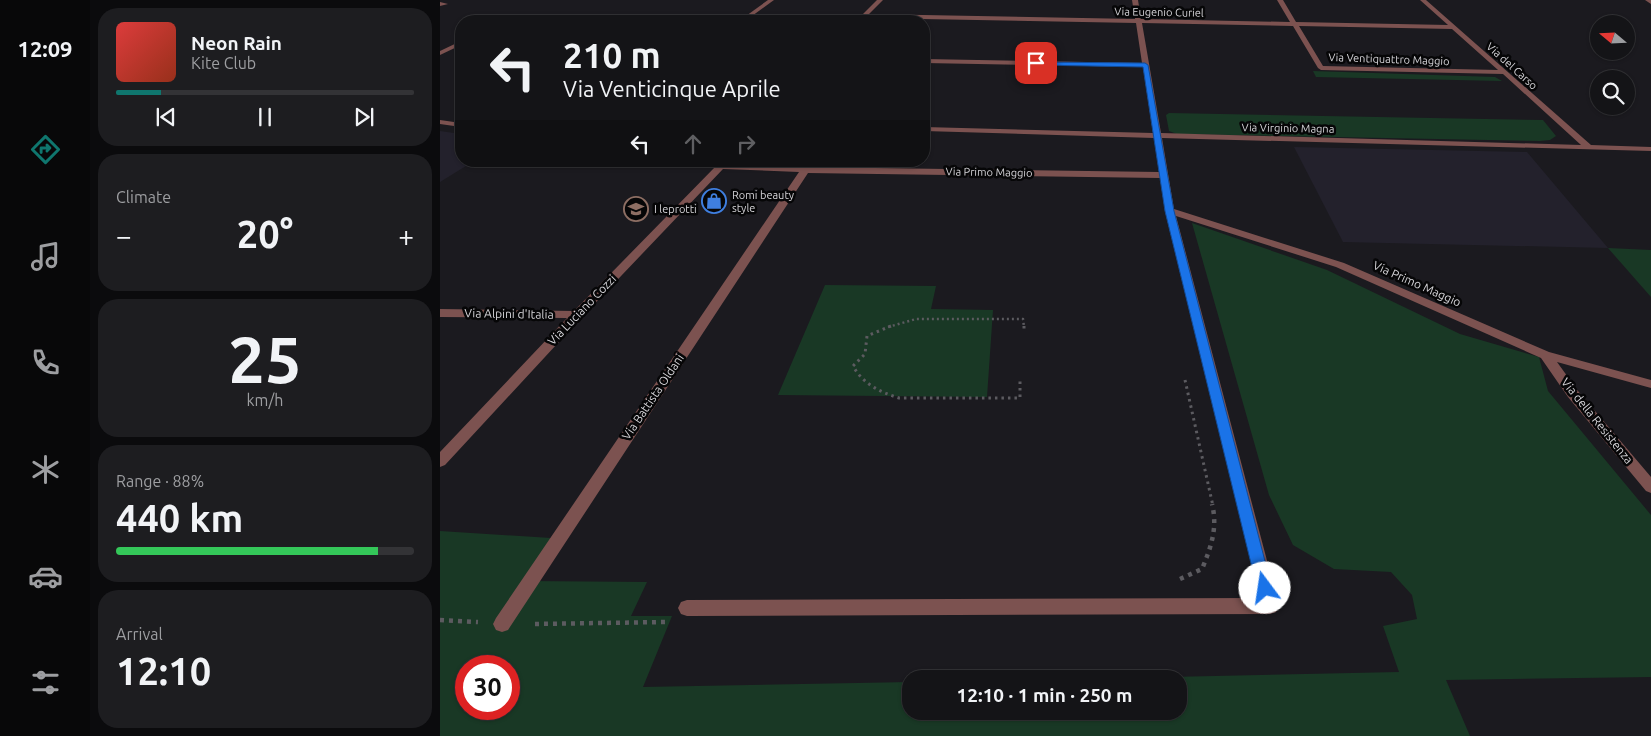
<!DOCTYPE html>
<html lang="en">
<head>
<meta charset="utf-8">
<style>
	:root { --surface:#141417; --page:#1d1d20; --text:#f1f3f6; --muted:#9d9ea1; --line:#333336; --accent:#0f766e }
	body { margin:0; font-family:Ubuntu,sans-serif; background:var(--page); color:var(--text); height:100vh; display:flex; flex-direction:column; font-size:19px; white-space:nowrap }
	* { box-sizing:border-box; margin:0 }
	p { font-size:16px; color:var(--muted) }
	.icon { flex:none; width:28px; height:28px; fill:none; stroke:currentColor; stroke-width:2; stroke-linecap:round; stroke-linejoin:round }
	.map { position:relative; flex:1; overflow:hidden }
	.side { display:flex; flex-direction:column; gap:8px; padding:8px; background:#0b0b0d; width:350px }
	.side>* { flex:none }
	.hud { position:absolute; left:15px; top:15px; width:475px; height:152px; border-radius:20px; box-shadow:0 1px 4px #0004,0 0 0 1px var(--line); background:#141417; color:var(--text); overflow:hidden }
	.needle { width:32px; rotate:289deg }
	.controls { position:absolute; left:1150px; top:15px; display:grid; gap:10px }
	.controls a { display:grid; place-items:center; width:45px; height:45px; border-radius:50%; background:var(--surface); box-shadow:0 1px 4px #0004,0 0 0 1px var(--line); font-size:25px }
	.speed { position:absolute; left:15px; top:655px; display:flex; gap:10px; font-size:25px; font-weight:700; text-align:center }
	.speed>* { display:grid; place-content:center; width:65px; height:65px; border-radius:50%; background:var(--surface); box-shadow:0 1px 4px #0004,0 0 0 1px var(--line); line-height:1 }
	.speed .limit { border:8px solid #d22; background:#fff; color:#111 }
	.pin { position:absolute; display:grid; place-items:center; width:42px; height:42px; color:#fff; margin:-21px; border-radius:10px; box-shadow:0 2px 8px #0006 }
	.me { position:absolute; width:55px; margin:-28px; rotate:346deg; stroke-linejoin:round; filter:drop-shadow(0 0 4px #0008) }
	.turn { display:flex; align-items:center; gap:18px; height:105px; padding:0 25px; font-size:22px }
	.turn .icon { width:65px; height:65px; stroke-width:2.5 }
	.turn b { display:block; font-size:35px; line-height:42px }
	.lanes { display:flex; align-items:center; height:48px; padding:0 25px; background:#0003; justify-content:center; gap:25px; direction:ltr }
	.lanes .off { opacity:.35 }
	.big { font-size:38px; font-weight:600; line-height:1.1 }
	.side .tile { flex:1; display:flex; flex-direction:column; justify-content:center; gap:8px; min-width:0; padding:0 18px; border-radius:20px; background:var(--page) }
	.side .dial { align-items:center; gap:0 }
	.dial b { font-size:65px; line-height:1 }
	.song { display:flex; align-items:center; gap:15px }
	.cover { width:60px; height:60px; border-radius:8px; background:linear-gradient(135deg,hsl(0 70% 55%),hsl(10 70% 35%)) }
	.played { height:5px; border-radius:2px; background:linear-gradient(90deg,var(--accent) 15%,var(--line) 15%) }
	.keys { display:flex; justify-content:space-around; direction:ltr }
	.heat { display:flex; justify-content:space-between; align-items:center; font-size:28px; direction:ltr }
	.charge { height:8px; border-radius:4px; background:linear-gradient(90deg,#34c759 88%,var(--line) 0) }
	.trip { position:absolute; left:462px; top:670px; width:285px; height:50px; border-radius:20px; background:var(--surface); box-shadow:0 1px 4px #0004,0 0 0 1px var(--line); font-weight:600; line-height:50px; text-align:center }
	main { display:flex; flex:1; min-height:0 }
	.dock { display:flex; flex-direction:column; width:90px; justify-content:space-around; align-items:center; background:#080809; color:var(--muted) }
	.dock .icon { width:35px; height:35px }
	.dock .active { color:var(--accent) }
	.dock b { font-size:22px; color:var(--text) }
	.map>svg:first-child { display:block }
	.built { fill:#23212c }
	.green { fill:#193825; fill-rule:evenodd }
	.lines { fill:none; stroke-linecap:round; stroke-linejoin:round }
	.path-far2 { stroke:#5c5b60; stroke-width:2.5; stroke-dasharray:2 3; stroke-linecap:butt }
	.path-far1 { stroke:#5c5b60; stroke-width:3; stroke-dasharray:2.5 4; stroke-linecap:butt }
	.path { stroke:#5c5b60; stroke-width:4.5; stroke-dasharray:4 5; stroke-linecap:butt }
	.minor { fill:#7c5250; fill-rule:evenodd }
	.route { fill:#1a73e8; stroke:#114b97 }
	.labels { text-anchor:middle; stroke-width:5; stroke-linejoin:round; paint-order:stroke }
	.far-street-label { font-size:11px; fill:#d6d5d9; stroke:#060607 }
	.far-poi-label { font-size:11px; fill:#d6d5d9; stroke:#060607; text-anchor:start }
	.street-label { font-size:12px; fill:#d6d5d9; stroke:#060607 }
</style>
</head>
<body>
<main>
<nav class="dock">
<b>12:09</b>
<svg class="icon active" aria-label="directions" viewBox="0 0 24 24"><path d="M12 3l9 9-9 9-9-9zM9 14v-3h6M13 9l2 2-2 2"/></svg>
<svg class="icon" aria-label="music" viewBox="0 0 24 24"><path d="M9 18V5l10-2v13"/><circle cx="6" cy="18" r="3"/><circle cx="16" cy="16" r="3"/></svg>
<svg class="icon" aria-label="phone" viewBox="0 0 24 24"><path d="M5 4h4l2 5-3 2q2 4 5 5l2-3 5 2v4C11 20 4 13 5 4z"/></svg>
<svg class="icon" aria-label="climate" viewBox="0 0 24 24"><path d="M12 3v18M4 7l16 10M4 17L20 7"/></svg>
<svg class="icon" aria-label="car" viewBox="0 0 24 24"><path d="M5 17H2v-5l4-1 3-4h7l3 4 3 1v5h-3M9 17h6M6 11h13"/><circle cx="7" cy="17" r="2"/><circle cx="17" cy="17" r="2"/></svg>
<svg class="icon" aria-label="filters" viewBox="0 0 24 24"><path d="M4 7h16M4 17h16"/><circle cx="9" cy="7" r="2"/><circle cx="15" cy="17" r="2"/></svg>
</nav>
<section class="side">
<div class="tile">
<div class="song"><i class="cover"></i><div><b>Neon Rain</b><p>Kite Club</p></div></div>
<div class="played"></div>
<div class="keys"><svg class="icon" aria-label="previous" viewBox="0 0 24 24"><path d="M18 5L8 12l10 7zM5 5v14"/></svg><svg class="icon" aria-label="pause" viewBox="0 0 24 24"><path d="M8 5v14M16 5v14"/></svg><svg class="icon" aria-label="next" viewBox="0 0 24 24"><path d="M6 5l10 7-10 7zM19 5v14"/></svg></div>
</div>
<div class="tile"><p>Climate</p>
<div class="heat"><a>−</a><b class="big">20°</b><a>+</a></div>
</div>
<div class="tile dial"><b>25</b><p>km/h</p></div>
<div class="tile"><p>Range · 88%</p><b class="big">440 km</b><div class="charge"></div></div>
<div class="tile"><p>Arrival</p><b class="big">12:10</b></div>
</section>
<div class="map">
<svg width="1211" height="736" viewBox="0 0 1211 736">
	<rect width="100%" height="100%" fill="#1b1a1f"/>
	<g class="built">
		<path d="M0 131 21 134V161H34L0 182Z"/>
		<path d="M854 147 1087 152 1168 248 903 242Z"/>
	</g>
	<g class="green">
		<path d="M873 71 1055 77 1062 81 876 77Z"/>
		<path d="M729 113 1103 120 1116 136 1110 140 1100 141 737 134 729 131 726 115Z"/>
		<path d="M752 223 887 270 1020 334 1099 357 1108 391 1211 515V677L1006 680 1030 736H0V531L111 538 85 581 207 582 191 616H232L203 687 471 682V711H739V679H638L959 672 943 626 977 619 972 595 951 572 894 569 853 545 829 495ZM26 666H69V709H26Z"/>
		<path d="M1168 248 1211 250V297Z"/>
		<path d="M385 285 496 286 491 309 553 310 547 397 338 395Z"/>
	</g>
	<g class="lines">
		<path class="path-far2" d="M448 327 476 319H583L584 327"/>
		<g class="path-far1">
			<path d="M451 326 427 336 425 354 413 366C423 384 440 392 459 398H580V380"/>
			<path d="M584 326V332"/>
			<path d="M745 380 773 506"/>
		</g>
		<g class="path">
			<path d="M740 579 762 569C771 547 778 528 772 504"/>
			<path d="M0 620 38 622"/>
			<path d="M95 624 226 622"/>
		</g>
		<g class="minor">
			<path d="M328 0H334L305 21H299Z"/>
			<path d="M437 0H443L429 14 695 19 692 0H698L701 19 850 22 837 0H843L856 22 1008 25 980 0H986L1151 145 1211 147V151L722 138 734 209 904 263 1109 352 1211 380V388L1117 362 1138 391 1211 477V493L1206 491 1128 397 1101 358 896 267 736 216 839 606 836 612 830 614 247 616 241 614 238 608 241 602 247 600 820 598 725 211 720 178 368 173 68 630 62 632 56 630 53 624 56 618 359 172 283 169 141 318 5 465 0 467V452L127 318 0 317V309L134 311 275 167 250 161 279 163 289 161 288 164 365 167 719 172 714 138 484 131V127L713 133 703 67 484 63V59L702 63 696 23 426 18 419 20V18ZM702 23 853 26 878 68 881 70 1063 74 1141 145 721 133ZM859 26 1012 29 1058 70 883 66Z"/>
			<path d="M1205 0H1211V4Z"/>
			<path d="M0 2 8 4 0 6Z"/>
			<path d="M21 41V45L0 55V51Z"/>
			<path d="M0 120 21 123V127L0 124Z"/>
		</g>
	</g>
	<path class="route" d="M594 62 705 63 708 65 734 211 832 588 830 592 825 594 819 592 817 588 725 211 703 67 596 65Z"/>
	<defs>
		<symbol id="shop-ring" viewBox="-11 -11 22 22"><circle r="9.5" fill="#060607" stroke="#3f7fe0" stroke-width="1.5"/><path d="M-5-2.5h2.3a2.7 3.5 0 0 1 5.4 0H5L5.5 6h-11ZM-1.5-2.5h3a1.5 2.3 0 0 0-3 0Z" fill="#3f7fe0"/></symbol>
		<symbol id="school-ring" viewBox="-11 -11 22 22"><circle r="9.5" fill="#060607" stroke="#8d6e63" stroke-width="1.5"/><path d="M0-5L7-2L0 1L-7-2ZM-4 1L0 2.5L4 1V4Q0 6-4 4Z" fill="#8d6e63"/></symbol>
	</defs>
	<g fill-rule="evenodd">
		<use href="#shop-ring" x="260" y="187" width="28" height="28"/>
		<use href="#school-ring" x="182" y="195" width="28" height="28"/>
	</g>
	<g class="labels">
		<g class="far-street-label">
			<text transform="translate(719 12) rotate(1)" y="4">Via Eugenio Curiel</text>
			<text transform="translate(949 59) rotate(2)" y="4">Via Ventiquattro Maggio</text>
			<text transform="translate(1072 66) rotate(42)" y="4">Via del Carso</text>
			<text transform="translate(848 128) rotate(1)" y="4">Via Virginio Magna</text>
			<text transform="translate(549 172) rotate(1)" y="4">Via Primo Maggio</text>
		</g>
		<g class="far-poi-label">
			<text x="292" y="199">Romi beauty<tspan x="292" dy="13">style</tspan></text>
			<text x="214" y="213">I leprotti</text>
		</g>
		<g class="street-label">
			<text transform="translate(977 284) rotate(24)" y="4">Via Primo Maggio</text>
			<text transform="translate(142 310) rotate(-46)" y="4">Via Luciano Cozzi</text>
			<text transform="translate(69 314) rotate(1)" y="4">Via Alpini d'Italia</text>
			<text transform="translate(213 397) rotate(-56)" y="4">Via Battista Oldani</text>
			<text transform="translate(1157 421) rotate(51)" y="4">Via della Resistenza</text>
		</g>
	</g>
</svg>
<div class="controls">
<a><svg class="needle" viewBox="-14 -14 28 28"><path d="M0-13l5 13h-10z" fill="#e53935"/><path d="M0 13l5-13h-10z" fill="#9d9ea1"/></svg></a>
<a><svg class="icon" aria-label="search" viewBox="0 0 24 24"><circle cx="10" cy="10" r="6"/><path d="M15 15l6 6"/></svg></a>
</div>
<div class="speed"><div class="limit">30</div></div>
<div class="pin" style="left:596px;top:63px;background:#d93025"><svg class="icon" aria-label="arrive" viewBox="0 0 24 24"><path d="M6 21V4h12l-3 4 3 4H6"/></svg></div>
<svg class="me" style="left:825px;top:588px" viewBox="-20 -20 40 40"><circle r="19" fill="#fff"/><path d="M0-13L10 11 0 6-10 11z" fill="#1a73e8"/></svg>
<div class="trip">12:10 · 1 min · 250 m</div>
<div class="hud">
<div class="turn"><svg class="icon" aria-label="left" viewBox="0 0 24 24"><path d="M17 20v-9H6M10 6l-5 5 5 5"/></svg><div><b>210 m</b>Via Venticinque Aprile</div></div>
<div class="lanes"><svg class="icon" aria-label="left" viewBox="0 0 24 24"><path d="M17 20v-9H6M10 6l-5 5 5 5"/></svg><svg class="icon off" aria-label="ahead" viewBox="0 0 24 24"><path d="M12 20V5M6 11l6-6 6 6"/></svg><svg class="icon off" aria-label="right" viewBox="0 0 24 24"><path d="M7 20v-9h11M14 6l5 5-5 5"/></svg></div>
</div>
</div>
</main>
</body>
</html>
